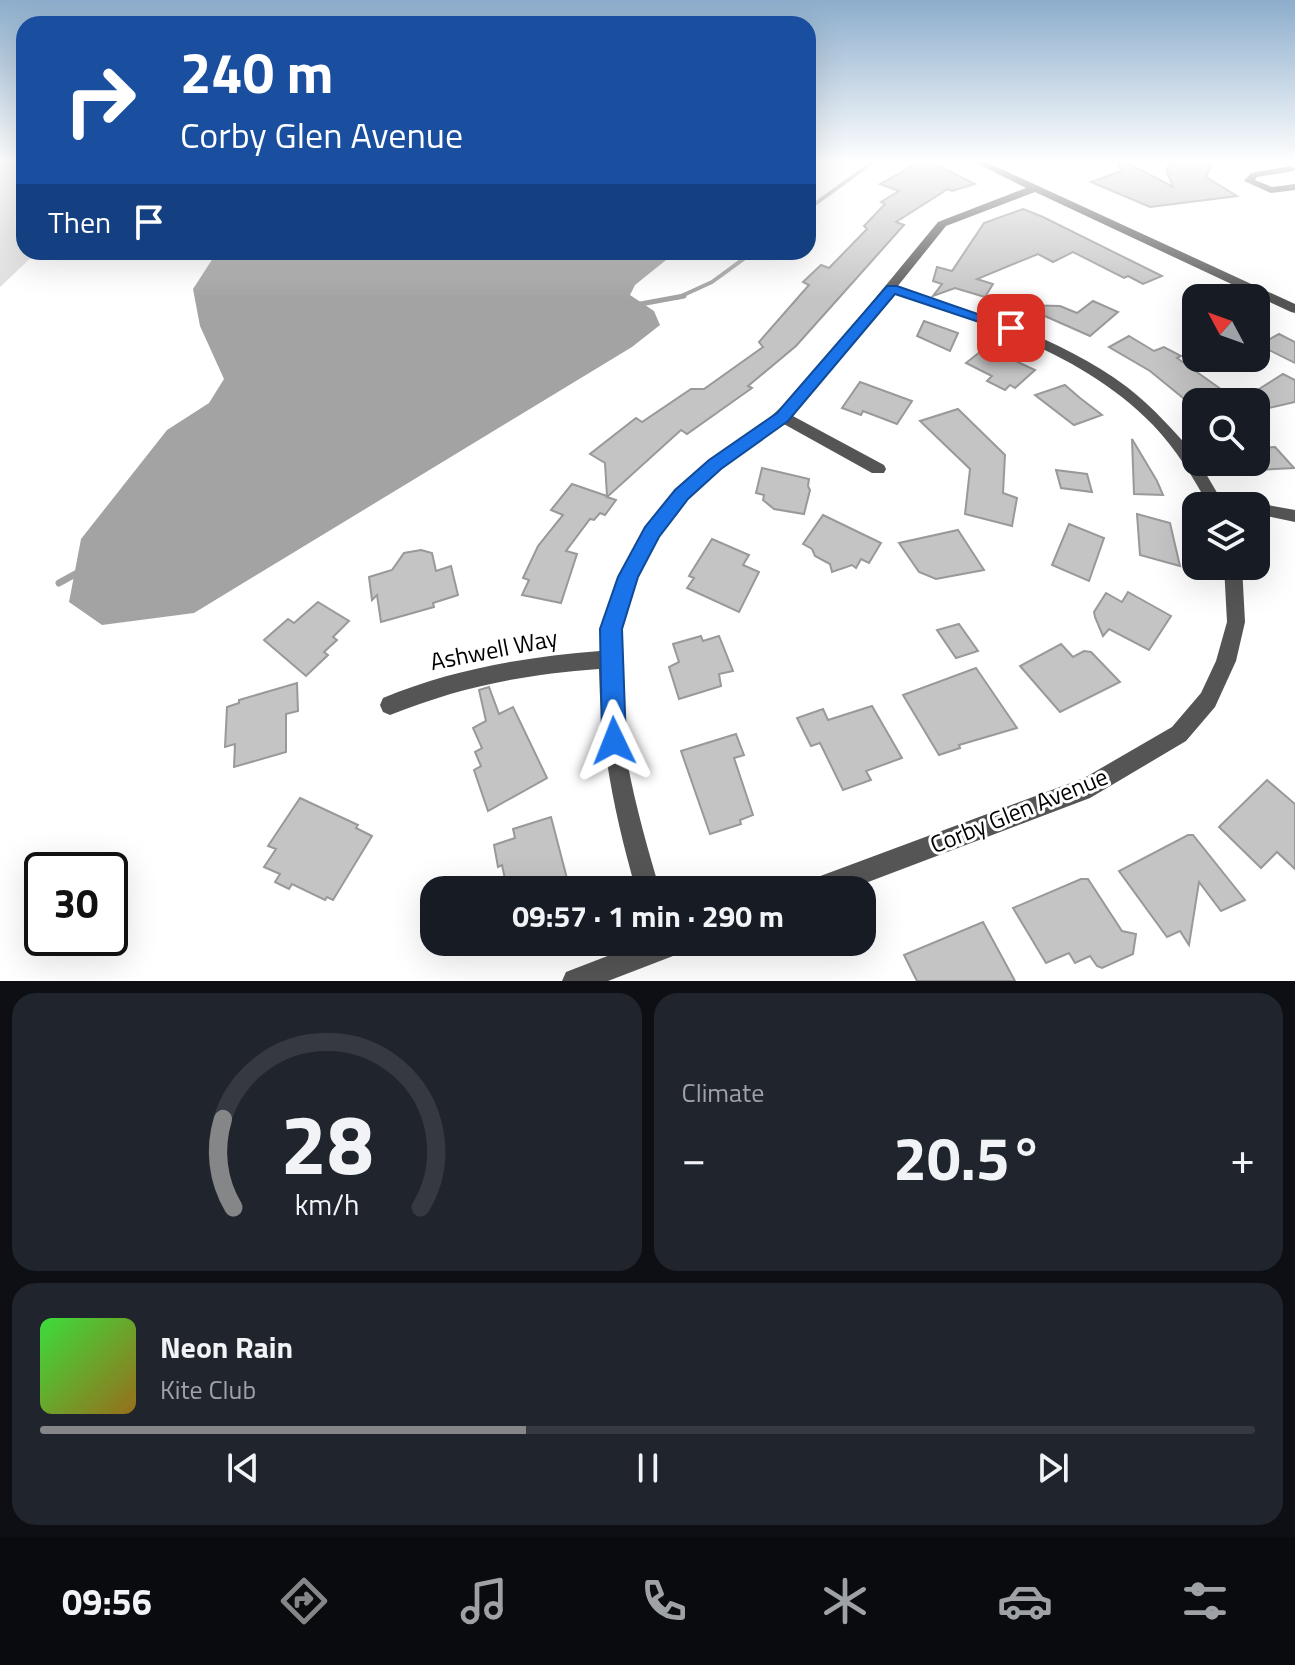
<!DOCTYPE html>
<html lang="en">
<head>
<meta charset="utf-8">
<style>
	:root { --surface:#171b24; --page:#20242c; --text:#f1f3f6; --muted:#9ea1a6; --line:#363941; --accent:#858687 }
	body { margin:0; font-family:"Titillium Web",sans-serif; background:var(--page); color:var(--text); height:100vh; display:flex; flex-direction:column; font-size:30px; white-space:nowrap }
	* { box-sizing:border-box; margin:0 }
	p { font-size:26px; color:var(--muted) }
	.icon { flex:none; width:44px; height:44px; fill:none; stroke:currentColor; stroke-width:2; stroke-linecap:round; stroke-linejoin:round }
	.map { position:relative; height:981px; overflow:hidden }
	.panel { display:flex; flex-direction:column; gap:12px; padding:12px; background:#0d0f14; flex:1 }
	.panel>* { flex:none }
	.top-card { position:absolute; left:16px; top:16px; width:800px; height:244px; border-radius:24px; box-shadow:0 8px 32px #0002; background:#1a4fa0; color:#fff; overflow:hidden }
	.needle { width:52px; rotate:311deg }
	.buttons { position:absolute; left:1182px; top:284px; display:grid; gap:16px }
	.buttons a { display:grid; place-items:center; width:88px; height:88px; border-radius:16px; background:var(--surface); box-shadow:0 8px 32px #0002; font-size:40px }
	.speed { position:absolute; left:24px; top:852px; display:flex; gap:16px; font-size:40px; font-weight:700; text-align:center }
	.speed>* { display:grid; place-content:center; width:104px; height:104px; border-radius:50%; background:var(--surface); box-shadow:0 8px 32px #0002; line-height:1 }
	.speed .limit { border:4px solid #111; border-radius:12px; background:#fff; color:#111 }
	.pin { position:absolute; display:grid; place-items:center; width:68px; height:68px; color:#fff; margin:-34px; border-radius:16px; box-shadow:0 4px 12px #0006 }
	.me { position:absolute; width:88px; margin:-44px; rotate:358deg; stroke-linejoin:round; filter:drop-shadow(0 0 6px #0008) }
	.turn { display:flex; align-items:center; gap:28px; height:168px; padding:0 32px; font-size:36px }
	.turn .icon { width:104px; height:104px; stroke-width:2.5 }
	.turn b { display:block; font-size:56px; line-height:68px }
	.then { display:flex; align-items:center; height:76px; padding:0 32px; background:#0003; gap:16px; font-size:30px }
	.big { font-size:60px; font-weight:700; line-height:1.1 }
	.panel .card { flex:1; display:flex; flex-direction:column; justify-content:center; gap:12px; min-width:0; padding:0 28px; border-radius:24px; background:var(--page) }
	.panel .dial { align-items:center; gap:0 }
	.dial svg { height:208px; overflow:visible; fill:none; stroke:var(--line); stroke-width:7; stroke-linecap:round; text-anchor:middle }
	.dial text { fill:var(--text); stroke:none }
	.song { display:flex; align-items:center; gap:24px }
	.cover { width:96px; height:96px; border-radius:12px; background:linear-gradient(135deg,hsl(120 70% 55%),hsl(40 70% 35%)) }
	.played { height:8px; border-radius:4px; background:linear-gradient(90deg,var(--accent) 40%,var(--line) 40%) }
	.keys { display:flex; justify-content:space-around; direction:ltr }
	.heat { display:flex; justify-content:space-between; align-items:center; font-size:44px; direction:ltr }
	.panel .tiles { flex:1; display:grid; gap:12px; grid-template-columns:1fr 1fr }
	.card:last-child { grid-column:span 2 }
	.trip { position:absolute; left:420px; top:876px; width:456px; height:80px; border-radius:24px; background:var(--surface); box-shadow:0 8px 32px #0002; font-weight:700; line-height:80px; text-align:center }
	.dock { display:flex; height:128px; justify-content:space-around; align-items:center; background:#090b0e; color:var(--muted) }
	.dock .icon { width:56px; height:56px }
	.dock .on { color:var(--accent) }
	.dock b { font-size:36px; color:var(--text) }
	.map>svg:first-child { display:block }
	.green { fill:#dcdcdc }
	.water { fill:#a3a3a3 }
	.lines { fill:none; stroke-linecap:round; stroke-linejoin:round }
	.stream-far2 { stroke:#a3a3a3; stroke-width:4 }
	.stream-far1 { stroke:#a3a3a3; stroke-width:5 }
	.stream { stroke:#a3a3a3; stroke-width:7 }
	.building { fill:#c4c4c4; stroke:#999; stroke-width:2 }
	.street { fill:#555; fill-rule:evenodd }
	.route { fill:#1a73e8; stroke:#114b97; stroke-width:2 }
	.labels { text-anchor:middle; stroke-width:6; stroke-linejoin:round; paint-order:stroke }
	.near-street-label { font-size:24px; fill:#000; stroke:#fff }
</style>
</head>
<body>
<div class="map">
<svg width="1295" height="981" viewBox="0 0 1295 981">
	<rect width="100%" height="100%" fill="#fff"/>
	<path class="green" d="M0 162H24V252H37L0 287Z"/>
	<path class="water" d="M217 252H676L635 285 630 295 654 311 660 325 632 347 194 613 102 625 69 602 81 539 167 430 209 403 224 379 200 326 193 289Z"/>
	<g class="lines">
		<g class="stream-far2">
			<path d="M808 209 873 162"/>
			<path d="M677 298 712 282 753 252"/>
		</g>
		<path class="stream-far1" d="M635 305 684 296"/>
		<path class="stream" d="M59 583 79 572"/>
	</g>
	<g class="building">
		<path d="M920 162H931L975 184 952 191 948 189 896 222 904 225 796 346 748 386 752 388 687 434 681 430 607 497 616 500 605 515 600 513 594 520 590 519 566 551 577 554 561 603 522 595 529 580 523 578 538 546 563 515 551 510 572 484 607 496 605 463 590 454 636 418 642 422 691 389H704L763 347 759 342 809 285 803 282 821 265 829 268 867 229 864 226 885 204 881 202 899 191 880 184Z"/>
		<path d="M1117 162H1126L1173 187 1166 169 1173 162H1213L1206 177 1237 196 1150 207 1091 182 1121 171Z"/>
		<path d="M1023 209 1043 217 1162 276 1143 284 1128 276 1124 278 1073 252 1053 262 1038 254 977 279 993 284 985 297 955 288 933 296 942 284 933 281 937 267 952 271 984 223Z"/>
		<path d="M1093 301 1118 312 1090 336 1020 305 1060 306 1077 313Z"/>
		<path d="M924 321 958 333 950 351 917 336Z"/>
		<path d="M1279 334 1295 342V363L1259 345Z"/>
		<path d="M1129 336 1154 351 1164 347 1181 356 1177 358 1239 402H1188L1150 371 1109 347Z"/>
		<path d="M990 344 1008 353 1005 356 1035 370 1015 388 1010 385 1005 390 987 381 992 376 966 363Z"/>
		<path d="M1283 374 1295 380V402L1256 411V391Z"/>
		<path d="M860 382 912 401 897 424 863 411 861 415 842 408Z"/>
		<path d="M1065 385 1080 398 1102 415 1074 425 1035 395Z"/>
		<path d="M958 409 1005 455 1003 493 1017 498 1012 526 965 514 970 469 920 421Z"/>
		<path d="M1132 439 1157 481 1163 495 1134 494Z"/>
		<path d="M1275 447 1294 468 1256 470V448Z"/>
		<path d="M762 468 809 479 808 486 810 490 804 514 774 509 763 500 764 495 756 493Z"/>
		<path d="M1056 470 1087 474 1092 492 1061 488Z"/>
		<path d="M1137 514 1170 523 1180 566 1140 555Z"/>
		<path d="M823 515 881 543 869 563 861 559 856 568 852 565 832 572 830 564 815 556 812 549 803 544Z"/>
		<path d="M1069 524 1104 538 1089 581 1052 565Z"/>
		<path d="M958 530 984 570 936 579 919 572 899 543Z"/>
		<path d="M712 539 749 555 743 565 759 572 739 612 687 588 694 578 689 576 692 571Z"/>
		<path d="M421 550 432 553 436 571 451 566 458 595 433 603 434 607 381 622 377 595 372 600 369 577 392 570 404 553Z"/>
		<path d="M1128 592 1171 616 1149 650 1109 629 1103 636 1095 617 1094 612 1106 593 1122 602Z"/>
		<path d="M318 602 349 621 333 637 337 640 324 652 328 655 306 676 264 640 288 619 294 623Z"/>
		<path d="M959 624 978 651 956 658 937 630Z"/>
		<path d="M701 636 703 641 719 636 733 671 719 674 721 686 679 699 669 667 679 662 673 644Z"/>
		<path d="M1061 644 1073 657 1084 651 1091 652 1120 682 1060 712 1020 666Z"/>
		<path d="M976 668 1017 728 959 745 960 748 939 755 903 695Z"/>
		<path d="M297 683 298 711 286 714V752L234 767 235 744 225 747 227 707 239 703V700Z"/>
		<path d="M489 687 499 714 513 707 547 778 488 811 474 770 481 766 475 752 482 748 473 728 486 721 479 690Z"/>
		<path d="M872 706 902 758 866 771 871 780 843 790 820 743 811 746 797 718 823 709 828 720Z"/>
		<path d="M736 734 744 755 734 758 753 815 740 820 741 824 710 834 681 751Z"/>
		<path d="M1267 780 1295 804V869L1277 852 1261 868 1219 827Z"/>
		<path d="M300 798 358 825 356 828 372 836 333 900 327 897 325 900 292 884 289 889 275 882 280 874 264 867 276 849 268 846Z"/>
		<path d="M551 817 570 890H520L518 880 506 884 502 865 498 867 494 845 515 838 513 829Z"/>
		<path d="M1188 835H1193L1245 900 1221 911 1199 882 1189 945 1180 931 1167 937 1119 871Z"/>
		<path d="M1081 879H1088L1122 931 1136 934 1133 954 1102 968 1097 966 1090 956 1075 963 1069 953 1046 963 1013 908Z"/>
		<path d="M983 922 1015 981H917L904 955Z"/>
	</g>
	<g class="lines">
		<g class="street">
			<path d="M974 162H986L1295 304V313L1291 312 1035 192 946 226 897 287C975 312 1060 337 1127 387 1153 407 1174 431 1196 456V462H1199L1219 496 1295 510V522L1256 514V506H1209C1193 477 1176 449 1153 425 1084 354 984 323 892 293L807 399 791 415 884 465 886 469 884 473H872L782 423C748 452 708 474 679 508 653 538 632 577 623 615 605 698 636 810 660 890H636C615 817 600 744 599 669 521 675 463 686 390 715L383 712 380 705 383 698C453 669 525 657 600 651L605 614 619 576 642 533 666 501 693 475 768 419 797 393 938 222 1026 188Z"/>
			<path d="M1291 166 1295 168 1294 171 1257 177 1255 180 1272 187 1295 184V190L1271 193 1244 181 1251 173Z"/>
			<path d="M1224 566H1242L1245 622 1236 661 1215 707 1186 741 1090 798 847 890H803L807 882 815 878 1084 778 1172 727 1201 693 1216 661 1227 622Z"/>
			<path d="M644 942H690L686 951 608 981H562L566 972Z"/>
		</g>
	</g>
	<linearGradient id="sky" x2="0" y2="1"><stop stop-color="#8cadcc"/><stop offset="0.54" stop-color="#fff"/><stop offset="1" stop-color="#fff" stop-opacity="0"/></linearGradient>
	<rect width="1295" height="299" fill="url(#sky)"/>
	<path class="route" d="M887 286H897L1018 328 1016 331H1006L895 294 788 421 721 469 688 499 659 537 638 577 622 629 626 741 622 749 614 752 605 749 602 741 600 629 618 577 645 527 675 490 709 460 777 413Z"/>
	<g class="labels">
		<g class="near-street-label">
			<text transform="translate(494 650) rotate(-11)" y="8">Ashwell Way</text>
			<text transform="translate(1019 811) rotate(-22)" y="8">Corby Glen Avenue</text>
		</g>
	</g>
</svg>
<div class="buttons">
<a><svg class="needle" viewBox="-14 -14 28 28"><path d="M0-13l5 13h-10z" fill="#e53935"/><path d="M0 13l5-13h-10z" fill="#9ea1a6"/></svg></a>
<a><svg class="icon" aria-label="search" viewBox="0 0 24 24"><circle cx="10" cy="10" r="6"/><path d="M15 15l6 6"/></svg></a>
<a><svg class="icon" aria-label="layers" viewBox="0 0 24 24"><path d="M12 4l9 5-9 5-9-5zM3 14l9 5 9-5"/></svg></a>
</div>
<div class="speed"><div class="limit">30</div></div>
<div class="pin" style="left:1011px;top:328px;background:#d93025"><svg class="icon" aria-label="arrive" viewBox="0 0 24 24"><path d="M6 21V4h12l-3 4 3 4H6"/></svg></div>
<svg class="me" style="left:614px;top:741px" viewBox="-20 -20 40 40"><path d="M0-17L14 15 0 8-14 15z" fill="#1a73e8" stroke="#fff" stroke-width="4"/></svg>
<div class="trip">09:57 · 1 min · 290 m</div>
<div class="top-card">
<div class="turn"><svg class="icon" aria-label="right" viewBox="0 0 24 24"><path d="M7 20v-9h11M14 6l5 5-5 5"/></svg><div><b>240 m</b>Corby Glen Avenue</div></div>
<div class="then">Then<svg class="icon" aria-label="arrive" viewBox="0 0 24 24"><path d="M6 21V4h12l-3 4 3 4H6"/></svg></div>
</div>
</div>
<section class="panel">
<div class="tiles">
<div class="card dial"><svg viewBox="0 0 100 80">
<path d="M14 69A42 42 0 1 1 86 69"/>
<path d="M14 69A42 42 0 0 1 10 35" stroke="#858687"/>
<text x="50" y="56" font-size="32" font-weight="700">28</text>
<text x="50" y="72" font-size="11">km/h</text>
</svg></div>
<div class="card"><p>Climate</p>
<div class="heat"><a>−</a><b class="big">20.5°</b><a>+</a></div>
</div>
<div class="card">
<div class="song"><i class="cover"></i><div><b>Neon Rain</b><p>Kite Club</p></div></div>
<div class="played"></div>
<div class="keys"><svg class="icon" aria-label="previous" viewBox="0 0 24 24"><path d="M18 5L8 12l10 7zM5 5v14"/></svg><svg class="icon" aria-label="pause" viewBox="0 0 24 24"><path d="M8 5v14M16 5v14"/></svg><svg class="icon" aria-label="next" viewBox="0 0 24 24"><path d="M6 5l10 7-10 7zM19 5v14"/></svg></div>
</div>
</div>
</section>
<nav class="dock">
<b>09:56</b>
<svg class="icon on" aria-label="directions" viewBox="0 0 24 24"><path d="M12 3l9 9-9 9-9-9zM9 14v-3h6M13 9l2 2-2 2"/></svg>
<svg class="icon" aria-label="music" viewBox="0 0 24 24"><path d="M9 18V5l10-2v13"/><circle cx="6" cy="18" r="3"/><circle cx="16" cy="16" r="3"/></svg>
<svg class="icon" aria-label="phone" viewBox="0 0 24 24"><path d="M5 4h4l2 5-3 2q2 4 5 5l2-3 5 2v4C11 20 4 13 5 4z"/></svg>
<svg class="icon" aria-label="climate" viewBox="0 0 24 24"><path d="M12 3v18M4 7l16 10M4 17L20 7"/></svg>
<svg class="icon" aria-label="car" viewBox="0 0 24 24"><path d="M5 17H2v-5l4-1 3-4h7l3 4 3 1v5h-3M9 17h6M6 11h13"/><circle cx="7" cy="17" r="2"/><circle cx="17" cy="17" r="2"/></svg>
<svg class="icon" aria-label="filters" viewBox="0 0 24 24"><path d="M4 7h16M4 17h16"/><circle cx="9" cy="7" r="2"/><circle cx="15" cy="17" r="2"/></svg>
</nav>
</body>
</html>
